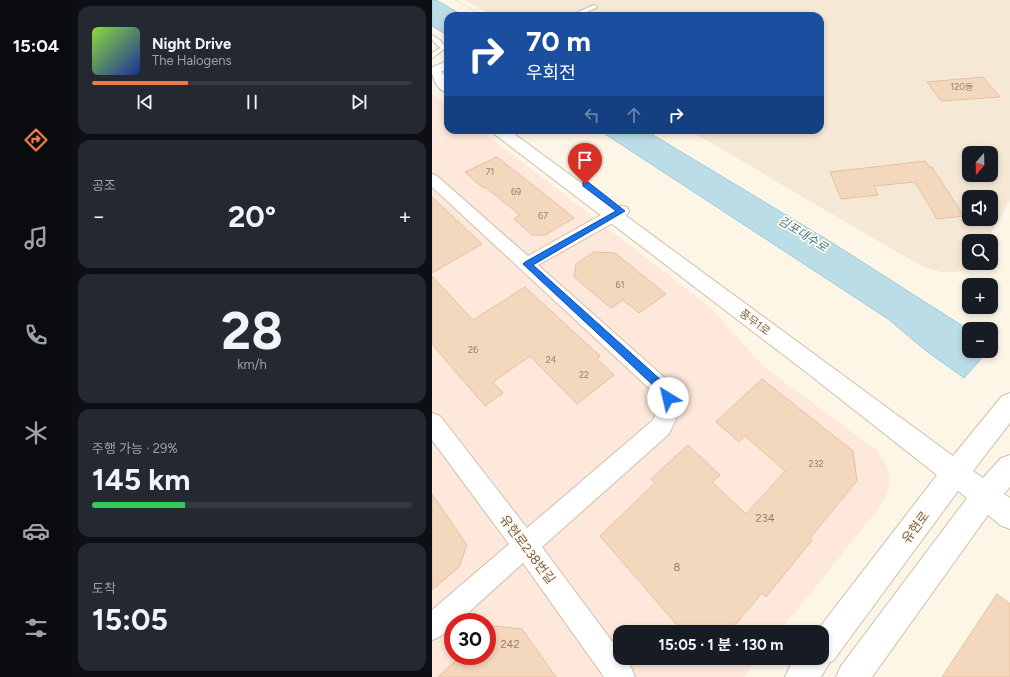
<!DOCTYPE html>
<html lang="ko">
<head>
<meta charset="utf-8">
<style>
	:root { --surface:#171b24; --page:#242831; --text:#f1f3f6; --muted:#9ea1a6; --line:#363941; --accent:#e97c4a }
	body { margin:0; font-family:Figtree,"Noto Sans KR",sans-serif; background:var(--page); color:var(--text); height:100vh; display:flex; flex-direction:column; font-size:15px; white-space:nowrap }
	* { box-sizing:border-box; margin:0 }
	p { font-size:13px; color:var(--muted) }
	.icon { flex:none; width:22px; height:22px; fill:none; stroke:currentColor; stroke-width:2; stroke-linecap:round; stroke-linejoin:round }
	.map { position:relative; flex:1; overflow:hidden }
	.drawer { display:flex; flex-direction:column; gap:6px; padding:6px; background:#0d0f14; width:360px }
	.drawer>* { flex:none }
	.hud { position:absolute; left:12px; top:12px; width:380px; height:122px; border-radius:12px; box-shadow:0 2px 6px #0003; background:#1a4fa0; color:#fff; overflow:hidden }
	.needle { width:26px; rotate:200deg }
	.tools { position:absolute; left:530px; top:146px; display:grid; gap:8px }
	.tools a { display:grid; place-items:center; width:36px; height:36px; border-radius:8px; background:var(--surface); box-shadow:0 2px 6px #0003; font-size:20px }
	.speed { position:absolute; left:12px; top:613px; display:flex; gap:8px; font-size:20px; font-weight:700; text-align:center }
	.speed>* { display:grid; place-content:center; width:52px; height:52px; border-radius:50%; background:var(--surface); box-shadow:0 2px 6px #0003; line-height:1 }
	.speed .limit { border:6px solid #d22; background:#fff; color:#111 }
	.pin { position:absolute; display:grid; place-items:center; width:34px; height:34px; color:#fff; margin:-41px -17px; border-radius:50% 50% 50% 0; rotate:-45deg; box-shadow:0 0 4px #0007 }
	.pin .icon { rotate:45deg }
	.me { position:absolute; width:44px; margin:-22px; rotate:324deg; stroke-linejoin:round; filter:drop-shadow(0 0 3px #0008) }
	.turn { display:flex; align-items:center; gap:14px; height:84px; padding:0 16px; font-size:18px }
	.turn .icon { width:52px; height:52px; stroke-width:2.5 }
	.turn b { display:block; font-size:28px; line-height:34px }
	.lanes { display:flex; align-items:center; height:38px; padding:0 16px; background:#0003; justify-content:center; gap:20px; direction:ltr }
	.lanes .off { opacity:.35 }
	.big { font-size:30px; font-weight:700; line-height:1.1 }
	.drawer .widget { flex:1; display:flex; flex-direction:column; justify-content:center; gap:6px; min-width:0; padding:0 14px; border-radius:12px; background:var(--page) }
	.drawer .dial { align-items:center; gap:0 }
	.dial b { font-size:52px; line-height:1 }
	.song { display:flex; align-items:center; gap:12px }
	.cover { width:48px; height:48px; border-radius:6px; background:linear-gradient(135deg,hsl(90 70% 55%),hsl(230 70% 35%)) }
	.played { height:4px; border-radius:2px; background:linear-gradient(90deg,var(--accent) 30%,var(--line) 30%) }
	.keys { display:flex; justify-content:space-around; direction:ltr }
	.heat { display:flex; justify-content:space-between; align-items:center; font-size:22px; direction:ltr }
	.charge { height:6px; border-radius:3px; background:linear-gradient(90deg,#34c759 29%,var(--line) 0) }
	.trip { position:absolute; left:181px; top:625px; width:216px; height:40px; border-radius:12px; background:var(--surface); box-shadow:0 2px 6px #0003; font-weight:700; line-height:40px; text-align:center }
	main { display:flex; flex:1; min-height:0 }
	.dock { display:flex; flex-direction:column; width:72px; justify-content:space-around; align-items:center; background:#090b0e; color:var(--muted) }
	.dock .icon { width:28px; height:28px }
	.dock .selected { color:var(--accent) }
	.dock b { font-size:18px; color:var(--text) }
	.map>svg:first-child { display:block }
	.residential { fill:#f5e9d6; fill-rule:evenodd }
	.commercial { fill:#fde8db; fill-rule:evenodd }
	.water { fill:#bbdde7; stroke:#a1ccda }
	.building { fill:#f3d8be; stroke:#e6c09e }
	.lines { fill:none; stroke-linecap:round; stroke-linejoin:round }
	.service-casing { stroke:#cfbfac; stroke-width:2 }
	.minor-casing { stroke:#cfbfac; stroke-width:2 }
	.tertiary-casing { stroke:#cfbfac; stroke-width:2 }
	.path { stroke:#d8bba1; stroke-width:1.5; stroke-dasharray:0.5 2; stroke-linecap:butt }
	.service { fill:#fff; fill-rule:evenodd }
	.minor { fill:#fff; fill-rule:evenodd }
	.tertiary { fill:#fff; fill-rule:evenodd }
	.route { fill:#1a73e8; stroke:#114b97 }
	.labels { text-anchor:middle; stroke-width:3.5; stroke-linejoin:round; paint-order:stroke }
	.number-label { font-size:9px; fill:#977d67 }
	.street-label { font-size:11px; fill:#785f4a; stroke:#fffaee }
	.near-number-label { font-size:11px; fill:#977d67 }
	.water-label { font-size:12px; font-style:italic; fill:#437a8b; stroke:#fffaee }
	.near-street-label { font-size:13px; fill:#785f4a; stroke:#fffaee }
</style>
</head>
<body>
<main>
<nav class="dock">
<b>15:04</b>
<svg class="icon selected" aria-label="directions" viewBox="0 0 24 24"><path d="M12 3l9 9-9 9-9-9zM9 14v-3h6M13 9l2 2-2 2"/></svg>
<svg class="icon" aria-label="music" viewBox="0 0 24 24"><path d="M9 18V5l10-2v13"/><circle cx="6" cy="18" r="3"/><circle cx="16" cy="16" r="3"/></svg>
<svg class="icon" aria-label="phone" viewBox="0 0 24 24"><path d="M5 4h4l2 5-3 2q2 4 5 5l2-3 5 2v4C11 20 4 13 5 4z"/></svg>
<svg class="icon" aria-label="climate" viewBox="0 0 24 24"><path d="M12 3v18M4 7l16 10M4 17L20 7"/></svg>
<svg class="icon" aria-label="car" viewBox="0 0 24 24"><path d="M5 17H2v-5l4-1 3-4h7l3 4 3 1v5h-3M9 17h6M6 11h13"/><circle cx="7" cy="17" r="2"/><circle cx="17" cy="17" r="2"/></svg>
<svg class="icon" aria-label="filters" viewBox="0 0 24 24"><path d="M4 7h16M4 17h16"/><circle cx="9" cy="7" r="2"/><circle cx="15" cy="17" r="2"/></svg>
</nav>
<section class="drawer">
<div class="widget">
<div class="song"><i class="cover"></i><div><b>Night Drive</b><p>The Halogens</p></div></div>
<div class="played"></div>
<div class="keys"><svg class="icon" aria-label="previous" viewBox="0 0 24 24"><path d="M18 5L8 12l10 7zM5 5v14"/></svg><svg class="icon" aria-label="pause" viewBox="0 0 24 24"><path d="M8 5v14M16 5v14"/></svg><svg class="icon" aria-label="next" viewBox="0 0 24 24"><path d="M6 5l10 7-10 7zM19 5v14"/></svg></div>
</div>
<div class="widget"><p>공조</p>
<div class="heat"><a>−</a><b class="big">20°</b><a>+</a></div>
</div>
<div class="widget dial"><b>28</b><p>km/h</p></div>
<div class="widget"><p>주행 가능 · 29%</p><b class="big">145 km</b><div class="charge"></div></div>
<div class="widget"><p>도착</p><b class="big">15:05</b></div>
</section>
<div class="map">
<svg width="578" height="677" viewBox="0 0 578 677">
	<rect width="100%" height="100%" fill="#fdf6e7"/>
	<path class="residential" d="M33 0H578V200L555 241H537V263H542L537 268 526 272H509L492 267 456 247 257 130H388V16H61ZM537 153H559V175H537ZM537 197H559V219H537Z"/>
	<path class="commercial" d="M0 94 16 105V130H48L278 307 332 367 444 450 455 466 458 482 454 496 443 513 347 632H188V658H326L311 677H0ZM21 622H55V656H21Z"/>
	<g class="water">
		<path d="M0 0H4L32 16H16V36L0 26Z"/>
		<path d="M167 130H213L399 242 537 330V351H556L532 378 493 350 456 319Z"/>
	</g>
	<g class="building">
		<path d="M551 77 568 97 509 101 495 82Z"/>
		<path d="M65 157 116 197 142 218 113 235H100L82 219 88 215 53 187 51 188 33 172Z"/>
		<path d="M493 161 497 167H500L532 216 505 219 483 182 442 186 446 195 409 199 398 172Z"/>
		<path d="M0 197 50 244 0 273Z"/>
		<path d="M162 252 183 253 234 294 207 313 191 300 179 308 142 277 144 264Z"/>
		<path d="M0 276 41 320 93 287 168 356 165 359 182 375 145 404 98 356 61 382 71 393 53 406 0 344Z"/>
		<path d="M330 379 421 451 425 481 378 538 380 540 334 597 330 593 297 632H251L168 536 223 483 219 479 256 445 288 475 280 482 314 514 353 471 313 436 307 442 284 422Z"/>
		<path d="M0 494 35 545 27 567 0 590Z"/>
		<path d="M565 594 578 604V677H510Z"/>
		<path d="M62 626 90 629 124 677H6L29 656H55V632Z"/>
	</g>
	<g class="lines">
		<defs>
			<g id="service">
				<path d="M162 5 165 7 164 8 145 16H137Z"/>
				<path d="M0 35 8 40 14 48 0 58V53L8 48 0 40Z"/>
			</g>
			<g id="minor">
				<path d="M16 61V69L0 75V67Z"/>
				<path d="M0 174 5 176 96 256 183 207 189 206 195 207 197 211 195 215 106 265 233 378C250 402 250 408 237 434L110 547 188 652V658H192L199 667 203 677H172L91 563 26 622H21V626L9 636 0 640V610L77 544 0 440V413L8 416 95 528 221 420C228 408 226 401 219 390L0 187Z"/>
			</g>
			<g id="tertiary">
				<path d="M3 69C15 72 16 83 16 93 6 91 0 79 0 70Z"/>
				<path d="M59 130H77L521 456 570 396 578 393V423L541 471 551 478 569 458 578 455V487L572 494 578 498V529L568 525 556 515 440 677H404L409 666 535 498 526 491 401 661 398 662 389 677H353L358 666 364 658H390V632H384L505 475 374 372 61 133Z"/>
			</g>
		</defs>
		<use href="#service" class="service-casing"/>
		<use href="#minor" class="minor-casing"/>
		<use href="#tertiary" class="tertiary-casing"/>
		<path class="path" d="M24 0 51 16"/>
		<use href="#service" class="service"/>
		<use href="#minor" class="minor"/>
		<use href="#tertiary" class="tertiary"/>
	</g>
	<path class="route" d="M151 182H156L193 211 101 265 230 381 241 398 240 402 236 403 233 402 223 387 91 264 93 262 184 211 151 186Z"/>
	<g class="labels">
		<g class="number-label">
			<text x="530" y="90">120동</text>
			<text x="58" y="175">71</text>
			<text x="84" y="195">69</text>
			<text x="111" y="219">67</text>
			<text x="188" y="288">61</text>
			<text x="41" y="353">26</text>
			<text x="119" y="363">24</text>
			<text x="152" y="378">22</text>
			<text x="384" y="467">232</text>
		</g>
		<g class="street-label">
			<text transform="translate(323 322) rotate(37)" y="4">풍무1로</text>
		</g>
		<g class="near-number-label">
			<text x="333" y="522">234</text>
			<text x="245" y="571">8</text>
			<text x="78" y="648">242</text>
		</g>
		<g class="water-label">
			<text transform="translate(371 234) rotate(32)" y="4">김포대수로</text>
		</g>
		<g class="near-street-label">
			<text transform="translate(483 527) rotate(-53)" y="5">유현로</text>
			<text transform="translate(96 549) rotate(53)" y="5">유현로238번길</text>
		</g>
	</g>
</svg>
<div class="tools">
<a><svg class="needle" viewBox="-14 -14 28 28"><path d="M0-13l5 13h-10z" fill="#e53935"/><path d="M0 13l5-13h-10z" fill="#9ea1a6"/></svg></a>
<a><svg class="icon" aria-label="sound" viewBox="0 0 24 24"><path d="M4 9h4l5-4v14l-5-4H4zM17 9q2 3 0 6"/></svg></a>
<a><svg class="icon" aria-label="search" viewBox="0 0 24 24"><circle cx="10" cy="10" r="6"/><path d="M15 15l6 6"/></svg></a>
<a>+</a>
<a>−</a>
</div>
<div class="speed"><div class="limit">30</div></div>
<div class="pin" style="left:153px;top:184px;background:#d93025"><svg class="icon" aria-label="arrive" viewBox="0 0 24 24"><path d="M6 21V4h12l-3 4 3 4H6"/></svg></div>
<svg class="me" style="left:236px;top:398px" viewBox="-20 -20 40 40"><circle r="19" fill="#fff"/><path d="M0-13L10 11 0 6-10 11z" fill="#1a73e8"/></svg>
<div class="trip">15:05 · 1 분 · 130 m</div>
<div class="hud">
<div class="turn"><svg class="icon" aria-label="right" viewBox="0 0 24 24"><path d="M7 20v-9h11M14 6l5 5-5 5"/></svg><div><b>70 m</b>우회전</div></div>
<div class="lanes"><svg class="icon off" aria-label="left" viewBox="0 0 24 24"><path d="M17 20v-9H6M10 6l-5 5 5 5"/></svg><svg class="icon off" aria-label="ahead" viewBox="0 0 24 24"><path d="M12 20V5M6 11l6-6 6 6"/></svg><svg class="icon" aria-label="right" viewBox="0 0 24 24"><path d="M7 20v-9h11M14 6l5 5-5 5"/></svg></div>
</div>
</div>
</main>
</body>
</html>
